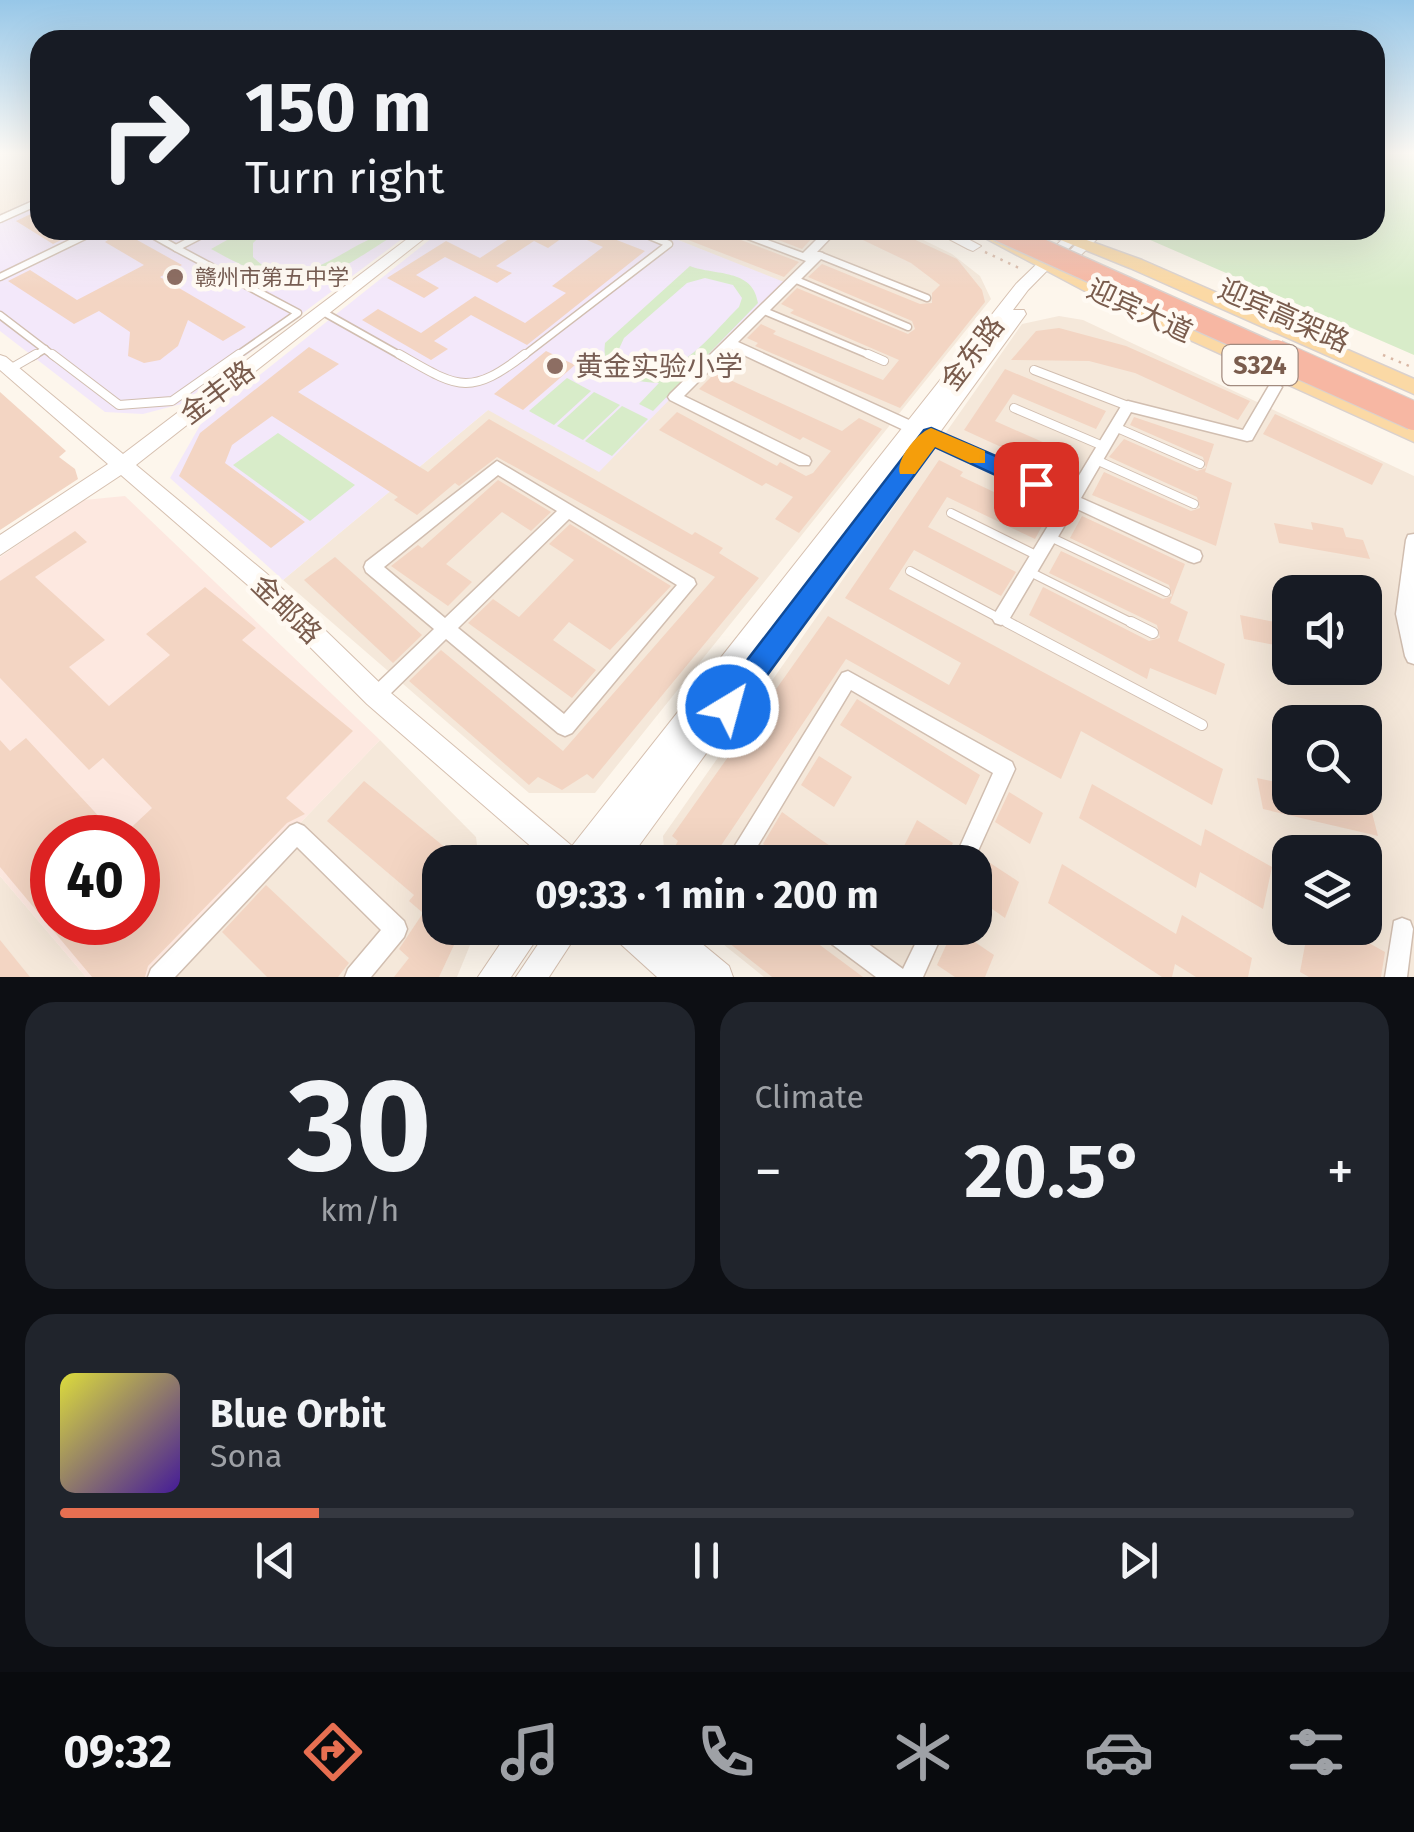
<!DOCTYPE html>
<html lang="en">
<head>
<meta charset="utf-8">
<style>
	:root { --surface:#171b24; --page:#20242c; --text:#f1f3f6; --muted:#9ea1a6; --line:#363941; --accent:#e76f51 }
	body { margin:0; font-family:"Fira Sans","Noto Sans SC",sans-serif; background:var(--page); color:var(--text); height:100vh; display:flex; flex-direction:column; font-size:38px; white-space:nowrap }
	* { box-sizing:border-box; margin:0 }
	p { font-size:32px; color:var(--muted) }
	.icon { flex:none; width:55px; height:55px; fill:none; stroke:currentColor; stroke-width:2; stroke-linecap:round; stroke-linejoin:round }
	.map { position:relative; height:977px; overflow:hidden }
	.panel { display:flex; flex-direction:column; gap:25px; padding:25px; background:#0d0f14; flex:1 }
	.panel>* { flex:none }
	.banner { position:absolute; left:30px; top:30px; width:1355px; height:210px; border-radius:30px; box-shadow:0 10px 40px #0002; background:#171b24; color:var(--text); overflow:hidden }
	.controls { position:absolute; left:1272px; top:575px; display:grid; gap:20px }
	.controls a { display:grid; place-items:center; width:110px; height:110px; border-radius:20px; background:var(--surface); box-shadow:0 10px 40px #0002; font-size:50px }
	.speed { position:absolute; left:30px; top:815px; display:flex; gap:20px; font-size:50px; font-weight:700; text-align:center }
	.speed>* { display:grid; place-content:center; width:130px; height:130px; border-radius:50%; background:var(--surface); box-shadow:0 10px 40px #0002; line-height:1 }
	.speed .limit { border:15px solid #d22; background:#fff; color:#111 }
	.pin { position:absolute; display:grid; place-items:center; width:85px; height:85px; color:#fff; margin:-42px; border-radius:20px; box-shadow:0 5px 15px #0006 }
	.me { position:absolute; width:110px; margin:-55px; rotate:37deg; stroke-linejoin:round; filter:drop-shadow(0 0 8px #0008) }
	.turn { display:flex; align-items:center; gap:35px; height:210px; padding:0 50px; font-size:45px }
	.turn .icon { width:130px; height:130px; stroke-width:2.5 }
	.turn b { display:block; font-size:70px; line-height:85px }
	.big { font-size:75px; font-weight:700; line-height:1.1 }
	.panel .widget { flex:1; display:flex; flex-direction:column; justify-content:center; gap:15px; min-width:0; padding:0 35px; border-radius:30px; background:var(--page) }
	.panel .dial { align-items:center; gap:0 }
	.dial b { font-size:130px; line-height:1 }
	.song { display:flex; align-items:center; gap:30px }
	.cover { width:120px; height:120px; border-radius:15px; background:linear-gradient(135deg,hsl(60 70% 55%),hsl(260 70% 35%)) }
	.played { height:10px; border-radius:5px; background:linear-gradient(90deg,var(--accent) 20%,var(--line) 20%) }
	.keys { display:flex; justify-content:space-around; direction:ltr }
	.heat { display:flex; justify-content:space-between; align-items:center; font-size:55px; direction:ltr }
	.panel .tiles { flex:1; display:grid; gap:25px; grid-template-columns:1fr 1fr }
	.widget:last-child { grid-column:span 2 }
	.trip { position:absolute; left:422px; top:845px; width:570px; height:100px; border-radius:30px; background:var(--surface); box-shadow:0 10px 40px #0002; font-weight:700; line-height:100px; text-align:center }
	.tabs { display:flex; height:160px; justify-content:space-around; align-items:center; background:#090b0e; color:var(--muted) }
	.tabs .icon { width:70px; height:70px }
	.tabs .current { color:var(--accent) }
	.tabs b { font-size:45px; color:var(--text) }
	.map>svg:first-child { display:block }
	.residential { fill:#f5e8da; fill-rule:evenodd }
	.commercial { fill:#fde8e0; fill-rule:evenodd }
	.education { fill:#f3e8fa }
	.green { fill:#d8ecc9; fill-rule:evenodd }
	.building { fill:#f3d5c3 }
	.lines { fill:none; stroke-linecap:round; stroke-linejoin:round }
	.lane-far2-casing { stroke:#d1beb0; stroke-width:9 }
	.lane-far1-casing { stroke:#d1beb0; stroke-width:10 }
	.lane-casing { stroke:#d1beb0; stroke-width:12 }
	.street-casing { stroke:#d1beb0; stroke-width:3 }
	.secondary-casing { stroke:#d6c0b0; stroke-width:2 }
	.primary-casing { stroke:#dad1cd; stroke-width:3 }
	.path { stroke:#d9b8a5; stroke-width:2.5; stroke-dasharray:2.5 6; stroke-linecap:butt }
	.lane-far2 { stroke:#fff; stroke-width:6 }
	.lane-far1 { stroke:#fff; stroke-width:8 }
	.lane { stroke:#fff; stroke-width:10 }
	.street { fill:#fff; fill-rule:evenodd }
	.secondary { fill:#fff; fill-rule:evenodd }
	.primary { fill:#fbd9a5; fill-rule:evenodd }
	.highway-bridge-far1-casing { stroke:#dad1cd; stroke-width:24; stroke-linecap:butt }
	.highway-bridge-casing { stroke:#dad1cd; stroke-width:30; stroke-linecap:butt }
	.highway-bridge-far1 { stroke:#f7b7a3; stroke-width:21 }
	.highway-bridge { stroke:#f7b7a3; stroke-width:28 }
	.route { fill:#1a73e8; stroke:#114b97; stroke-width:2.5 }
	.slow { fill:#f59e0b }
	.education-dot { fill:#8d6e63; stroke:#fffaf3; stroke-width:4 }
	.labels { text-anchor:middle; stroke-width:9; stroke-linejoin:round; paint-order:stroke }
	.far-education-label { font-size:22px; fill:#785e54; stroke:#fffaf3; text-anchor:start }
	.shield { fill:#fffaf3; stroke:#a28b7f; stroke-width:2.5 }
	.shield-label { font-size:25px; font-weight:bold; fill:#7a5c4d }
	.street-label { font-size:28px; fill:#7a5c4d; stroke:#fffaf3 }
	.education-label { font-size:28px; fill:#785e54; stroke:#fffaf3; text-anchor:start }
</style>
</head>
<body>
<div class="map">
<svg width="1414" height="977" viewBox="0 0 1414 977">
	<rect width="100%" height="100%" fill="#fdf6ec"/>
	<g class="residential">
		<path d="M0 152H40V196L0 214Z"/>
		<path d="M653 230H903L952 254 980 276 991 299 595 793H529L283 580 488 410 784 283Z"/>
		<path d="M1059 316 1083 320 1414 476V977H764L703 928H975V862H665L663 836 1022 324ZM1290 592H1365V668H1290ZM1290 722H1365V798H1290ZM1290 852H1365V928H1290Z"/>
		<path d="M380 740 476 837 479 862H440V928H477L457 977H152Z"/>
		<path d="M0 876 86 977H0Z"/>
	</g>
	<path class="commercial" d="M125 496 380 740 152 977H86L0 876V557L84 500ZM52 838H138V922H52Z"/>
	<g class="education">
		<path d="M40 196V230H414L181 404 143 414 105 412 0 331V214Z"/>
		<path d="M442 230H653L784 282 599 472 488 410 283 580 170 478 203 420Z"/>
	</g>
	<g class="green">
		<path d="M1375 152H1414V355L1132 232 1375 230Z"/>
		<path d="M245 230H267L253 243V257C299 306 356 230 402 230 316 285 305 301 211 249Z"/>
		<path d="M690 266C715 276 753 268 758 303L653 411 639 404 659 383C633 382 600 376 605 343ZM705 278 733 285 742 298 739 307C710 335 673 390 627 364L619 349 624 338 687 283Z"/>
		<path d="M567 378 591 391 554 425 529 411Z"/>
		<path d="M594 392 620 405 583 440 557 426Z"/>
		<path d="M622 406 648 419 612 456 585 441Z"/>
		<path d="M278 433 355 485 310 521 233 465Z"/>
	</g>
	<g class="building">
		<path d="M33 213 40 217V230H81L53 244 16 221Z"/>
		<path d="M511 230H550L562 238 548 248 534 241 496 266 512 273 497 283 445 257 416 275 439 288 424 298 387 278 446 241 480 258 518 233Z"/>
		<path d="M591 230 645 251 527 345 471 315 434 341 448 349 431 360 362 320 378 309 421 333 475 296 525 323 566 293 552 286 603 247 580 237Z"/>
		<path d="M710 230 741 240 799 262 784 277 665 231Z"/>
		<path d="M752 230H796L814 236 802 249Z"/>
		<path d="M842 230H894L957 259 982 290 985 302 900 408 755 346 758 343 747 338 761 324 776 331 773 334 883 380 899 360 790 313 794 310 781 304 797 288 908 334 915 329 912 321 808 277 822 264 920 304 932 303V293L940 285 911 263Z"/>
		<path d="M121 231 182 265 160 277 246 327 223 341 188 320 178 346 160 360 144 363 128 356 130 332 99 311 74 324 8 281 30 270 77 300 144 265 105 242Z"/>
		<path d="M1059 328 1126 346 1250 401 1238 420 1135 373 1089 361 1011 360 1036 331Z"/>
		<path d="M309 347 339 364 298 392 428 472 489 419 692 535 695 532 723 548 719 553 759 578 593 779 587 774 562 790 538 777 529 785 409 681 441 650 563 751 715 577 497 457 459 486 455 483 417 515 394 500 398 497 272 416 232 445 225 463 305 522 271 548 179 476 200 433Z"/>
		<path d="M546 351 575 365 523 410 494 394Z"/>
		<path d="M1005 369 1106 411 1096 429 1013 394 995 421 1079 458 1067 477 964 430Z"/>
		<path d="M715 373 842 431 859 418 882 429 799 533 775 519 793 497 766 483 762 486 659 430 677 412 777 466 780 462 806 476 813 473 831 451 803 437 800 440 699 389Z"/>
		<path d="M0 392 66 451 59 457 75 469 78 479 0 530Z"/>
		<path d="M1275 414 1383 464 1372 485 1263 434Z"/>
		<path d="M1134 417 1214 444 1205 472 1232 483 1216 546 1092 495 1104 472 1191 511 1200 508 1197 497 1109 457 1124 439 1197 471 1206 468 1203 457 1130 425Z"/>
		<path d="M939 460 963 472 960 476 1047 517 1035 539 947 497 928 527 1016 572 1001 596 914 550 889 589 1223 769 1212 805 1081 731 1061 779 846 659 710 862H666L678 841 672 836 828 616 949 685 961 663 845 598Z"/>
		<path d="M498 480 551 512 531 531 502 512 446 564 472 582 448 606 391 566 418 545 422 548Z"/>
		<path d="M1082 516 1185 564 1170 603 1188 612 1178 641 1225 664 1216 695 1150 668 1147 679 1029 615 1043 587 1149 641 1160 638 1157 625 1049 573 1061 551 1163 599 1172 596 1169 585 1070 538Z"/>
		<path d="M1311 522 1343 528 1346 537 1363 540 1370 559 1279 543 1274 523 1313 530Z"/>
		<path d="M570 524 671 586 610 650 569 622 553 640 596 670 572 698 468 623 493 599 519 617 574 560 549 544Z"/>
		<path d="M75 531 87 542 35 577 105 640 69 667 109 706 170 655 146 634 205 587 256 628 242 640 353 731 286 798 305 814 287 823 148 966 145 977H92L0 867V740L10 751 26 738 119 838H52V922H138V838H120L152 808 103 758 89 770 0 678V581Z"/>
		<path d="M335 557 422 635 393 663 304 580Z"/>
		<path d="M1240 615 1290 625V648L1244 639Z"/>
		<path d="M857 699 980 775 966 805 840 725Z"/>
		<path d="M819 756 852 777 834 807 801 785Z"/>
		<path d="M1257 778 1290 785V798H1347L1370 805 1378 836 1263 809Z"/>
		<path d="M364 781 447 849 454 862H440V928H462L439 977H394L409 958 399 949 423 913 409 901 414 895 327 821Z"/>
		<path d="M1092 784 1201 846 1205 829 1272 867 1263 909 1200 872 1196 888 1079 818Z"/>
		<path d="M1009 792 1043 813 1030 844 995 822Z"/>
		<path d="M782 812 814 835 854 862H789L763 844Z"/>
		<path d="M917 820 953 843 944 862H917L901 852Z"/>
		<path d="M981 857 1019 882 1005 918 975 897V870Z"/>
		<path d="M1062 864 1176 934 1182 915 1252 958 1248 977H1196L1175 964 1172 977H1162L1048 903Z"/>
		<path d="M266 885 349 963 338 977H267L222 932Z"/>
		<path d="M710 928H797L863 977H772Z"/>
		<path d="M954 928 994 955 985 977H955L937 965Z"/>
		<path d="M1274 928H1342L1385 952 1381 977H1309L1300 972 1305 945Z"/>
		<path d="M0 940 30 977H0Z"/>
	</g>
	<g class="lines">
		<defs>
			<g id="lane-far2">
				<path d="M0 219 40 201"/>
				<path d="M144 230 176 248"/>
				<path d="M211 230 176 248 298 313 235 357"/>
				<path d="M819 255 927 298"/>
				<path d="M0 277 97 230"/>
				<path d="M794 279 908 327"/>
				<path d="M762 310 874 357"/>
				<path d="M323 312 403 357"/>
				<path d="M0 315 55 357"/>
				<path d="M32 357 45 349"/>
				<path d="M522 357 669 244 635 230"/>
			</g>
			<g id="lane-far1">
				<path d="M52 354 119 405 172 401 239 354"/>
				<path d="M399 354C457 387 468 398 525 354"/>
				<path d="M868 354 884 361"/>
				<path d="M10 369 36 354"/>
				<path d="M1034 370 1128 406"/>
				<path d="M1014 408 1103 446"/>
				<path d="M1115 427 1200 464"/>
				<path d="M1094 459 1194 504"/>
				<path d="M951 513 1038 556"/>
				<path d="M1048 536 1166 592"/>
				<path d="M910 571 1012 625"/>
				<path d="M1028 571 1136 625"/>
			</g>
			<g id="lane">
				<path d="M1007 622 1202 725"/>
				<path d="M1131 622 1153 633"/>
			</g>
			<g id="street">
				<path d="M724 230H740L803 253 826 230H838L817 252 823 253V257L738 342 920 425 922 429 920 433H910L731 349 684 396 809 457 811 461 809 465H799L670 400 668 397 670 394 806 261Z"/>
				<path d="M1275 382 1282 387 1252 440 1247 441 1131 412 1081 498 1200 551 1202 556 1200 561 1194 563 1188 561 1075 508 1007 623 1001 625 995 623 992 618 995 613 1062 503 926 440 924 436 926 432H936L1069 492 1123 403 1128 401 1243 430 1270 384Z"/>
				<path d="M497 461 694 579 696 584 572 733 565 736 558 733 446 639 382 702 376 705 370 702 367 696 370 690 434 629 366 572 364 567 366 562ZM498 475 557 511 445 618 384 567ZM569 519 677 585 564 714 458 628Z"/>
				<path d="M1414 534V664L1408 662 1405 656 1396 614 1406 540 1408 535Z"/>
				<path d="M848 671 1012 762 1015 769 973 862H953L993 773 851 690 751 857 753 862H729L728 859 731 852 842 673Z"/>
				<path d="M297 823 304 826 404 921 407 929 404 937 371 977H345L348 969 381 930 297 847 175 977H148L151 969 290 826Z"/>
				<path d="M1402 918 1410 921 1413 929 1407 977H1385L1394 921Z"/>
				<path d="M818 928H846L903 969 923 928H945L923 977H876L821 936Z"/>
			</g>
			<g id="secondary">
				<path d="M419 230H435L136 465 266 573 385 688 572 846 1016 284 1072 230H1087L1028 290 1013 310H1024L1026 314 627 862H596L598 856 594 862H549L367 704 250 587 121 475 0 555V535L108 464 0 370V355L6 357 123 454Z"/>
				<path d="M932 230H951L981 246 973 251 968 249Z"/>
				<path d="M1091 230H1106L1077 259H1067V253Z"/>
				<path d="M511 928H544L511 977H478Z"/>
				<path d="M549 928H581L549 977H516Z"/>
				<path d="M609 928H683L729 966 733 977H657L614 938Z"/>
			</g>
			<g id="primary">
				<path d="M970 230H991L1112 291 1414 425V442L1100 299Z"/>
				<path d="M1036 230H1059L1142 260 1414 379V394L1130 268Z"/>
			</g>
		</defs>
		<use href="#lane-far2" class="lane-far2-casing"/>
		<use href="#lane-far1" class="lane-far1-casing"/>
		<use href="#lane" class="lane-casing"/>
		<use href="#street" class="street-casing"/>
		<use href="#secondary" class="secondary-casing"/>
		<use href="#primary" class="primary-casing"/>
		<g class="path">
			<path d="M985 252 1019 268"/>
			<path d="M1383 355 1414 368"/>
		</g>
		<use href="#lane-far2" class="lane-far2"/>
		<use href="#lane-far1" class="lane-far1"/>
		<use href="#lane" class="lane"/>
		<use href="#street" class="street"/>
		<use href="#secondary" class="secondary"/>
		<use href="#primary" class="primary"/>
		<defs>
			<path id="highway-bridge-far1" d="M998 230 1281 357"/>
			<path id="highway-bridge" d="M1276 354 1414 416"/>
		</defs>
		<use href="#highway-bridge-far1" class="highway-bridge-far1-casing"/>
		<use href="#highway-bridge" class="highway-bridge-casing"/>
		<use href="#highway-bridge-far1" class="highway-bridge-far1"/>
		<use href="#highway-bridge" class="highway-bridge"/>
	</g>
	<linearGradient id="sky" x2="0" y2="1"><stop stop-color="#97c7e8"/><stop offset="0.53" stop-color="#fefbf6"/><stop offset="1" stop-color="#fefbf6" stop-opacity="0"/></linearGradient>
	<rect width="1414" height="289" fill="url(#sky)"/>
	<path class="route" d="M931 428 1044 477 1047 484 1036 492 1028 490 935 447 737 716 728 720 718 716 714 707 718 698 924 430Z"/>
	<path class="slow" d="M931 428 985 451V463H970L935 447 915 474H900C895 460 917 433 931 428Z"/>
	<g class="education-dot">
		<circle cx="175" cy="277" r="10"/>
		<circle cx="555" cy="366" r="10"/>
	</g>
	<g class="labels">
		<g class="far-education-label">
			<text x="195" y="285">赣州市第五中学</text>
		</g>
		<rect class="shield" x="1222.5" y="345" width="75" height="40" rx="8"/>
		<g class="shield-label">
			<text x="1260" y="374">S324</text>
		</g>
		<g class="street-label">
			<text transform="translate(1140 310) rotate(25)" y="10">迎宾大道</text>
			<text transform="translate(1284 315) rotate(24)" y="10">迎宾高架路</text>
			<text transform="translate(972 353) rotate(-53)" y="10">金东路</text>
			<text transform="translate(217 392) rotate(-37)" y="10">金丰路</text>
			<text transform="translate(287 609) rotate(44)" y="10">金邮路</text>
		</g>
		<g class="education-label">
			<text x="575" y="376">黄金实验小学</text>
		</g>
	</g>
</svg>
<div class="controls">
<a><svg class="icon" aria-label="sound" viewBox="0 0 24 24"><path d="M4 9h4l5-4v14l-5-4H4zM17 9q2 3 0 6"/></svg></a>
<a><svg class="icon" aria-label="search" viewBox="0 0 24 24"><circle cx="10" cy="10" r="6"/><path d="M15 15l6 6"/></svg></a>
<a><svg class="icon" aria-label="layers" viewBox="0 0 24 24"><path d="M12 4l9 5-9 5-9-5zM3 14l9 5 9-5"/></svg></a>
</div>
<div class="speed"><div class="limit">40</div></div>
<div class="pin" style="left:1036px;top:484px;background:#d93025"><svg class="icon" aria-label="arrive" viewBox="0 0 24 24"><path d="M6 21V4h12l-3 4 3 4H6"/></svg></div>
<svg class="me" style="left:728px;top:707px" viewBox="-20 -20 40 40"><circle r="17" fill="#1a73e8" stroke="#fff" stroke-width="3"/><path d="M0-11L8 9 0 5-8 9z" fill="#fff"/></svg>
<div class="trip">09:33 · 1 min · 200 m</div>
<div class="banner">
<div class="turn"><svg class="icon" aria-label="right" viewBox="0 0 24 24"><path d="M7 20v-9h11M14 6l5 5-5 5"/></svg><div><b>150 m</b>Turn right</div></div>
</div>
</div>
<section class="panel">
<div class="tiles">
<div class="widget dial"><b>30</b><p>km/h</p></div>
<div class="widget"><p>Climate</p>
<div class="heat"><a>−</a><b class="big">20.5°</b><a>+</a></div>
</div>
<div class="widget">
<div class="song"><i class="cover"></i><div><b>Blue Orbit</b><p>Sona</p></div></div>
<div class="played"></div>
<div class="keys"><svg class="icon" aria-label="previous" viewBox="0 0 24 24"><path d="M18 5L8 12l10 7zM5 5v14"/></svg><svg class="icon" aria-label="pause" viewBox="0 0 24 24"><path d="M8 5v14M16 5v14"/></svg><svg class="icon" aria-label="next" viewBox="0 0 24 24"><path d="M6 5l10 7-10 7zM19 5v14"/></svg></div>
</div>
</div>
</section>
<nav class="tabs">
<b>09:32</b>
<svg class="icon current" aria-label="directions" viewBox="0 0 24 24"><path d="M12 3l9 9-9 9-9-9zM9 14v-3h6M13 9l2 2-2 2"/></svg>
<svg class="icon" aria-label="music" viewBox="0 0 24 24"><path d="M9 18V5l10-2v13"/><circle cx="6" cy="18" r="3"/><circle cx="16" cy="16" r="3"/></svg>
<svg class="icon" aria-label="phone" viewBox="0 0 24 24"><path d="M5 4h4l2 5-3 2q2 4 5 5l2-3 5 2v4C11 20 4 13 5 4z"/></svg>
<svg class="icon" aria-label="climate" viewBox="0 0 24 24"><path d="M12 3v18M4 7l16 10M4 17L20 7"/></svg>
<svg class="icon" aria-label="car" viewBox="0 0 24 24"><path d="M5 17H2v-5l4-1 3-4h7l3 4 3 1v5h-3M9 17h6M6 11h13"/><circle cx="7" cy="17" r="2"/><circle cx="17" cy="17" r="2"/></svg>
<svg class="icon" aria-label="filters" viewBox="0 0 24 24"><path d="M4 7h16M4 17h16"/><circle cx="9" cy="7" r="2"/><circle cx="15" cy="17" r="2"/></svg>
</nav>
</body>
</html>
